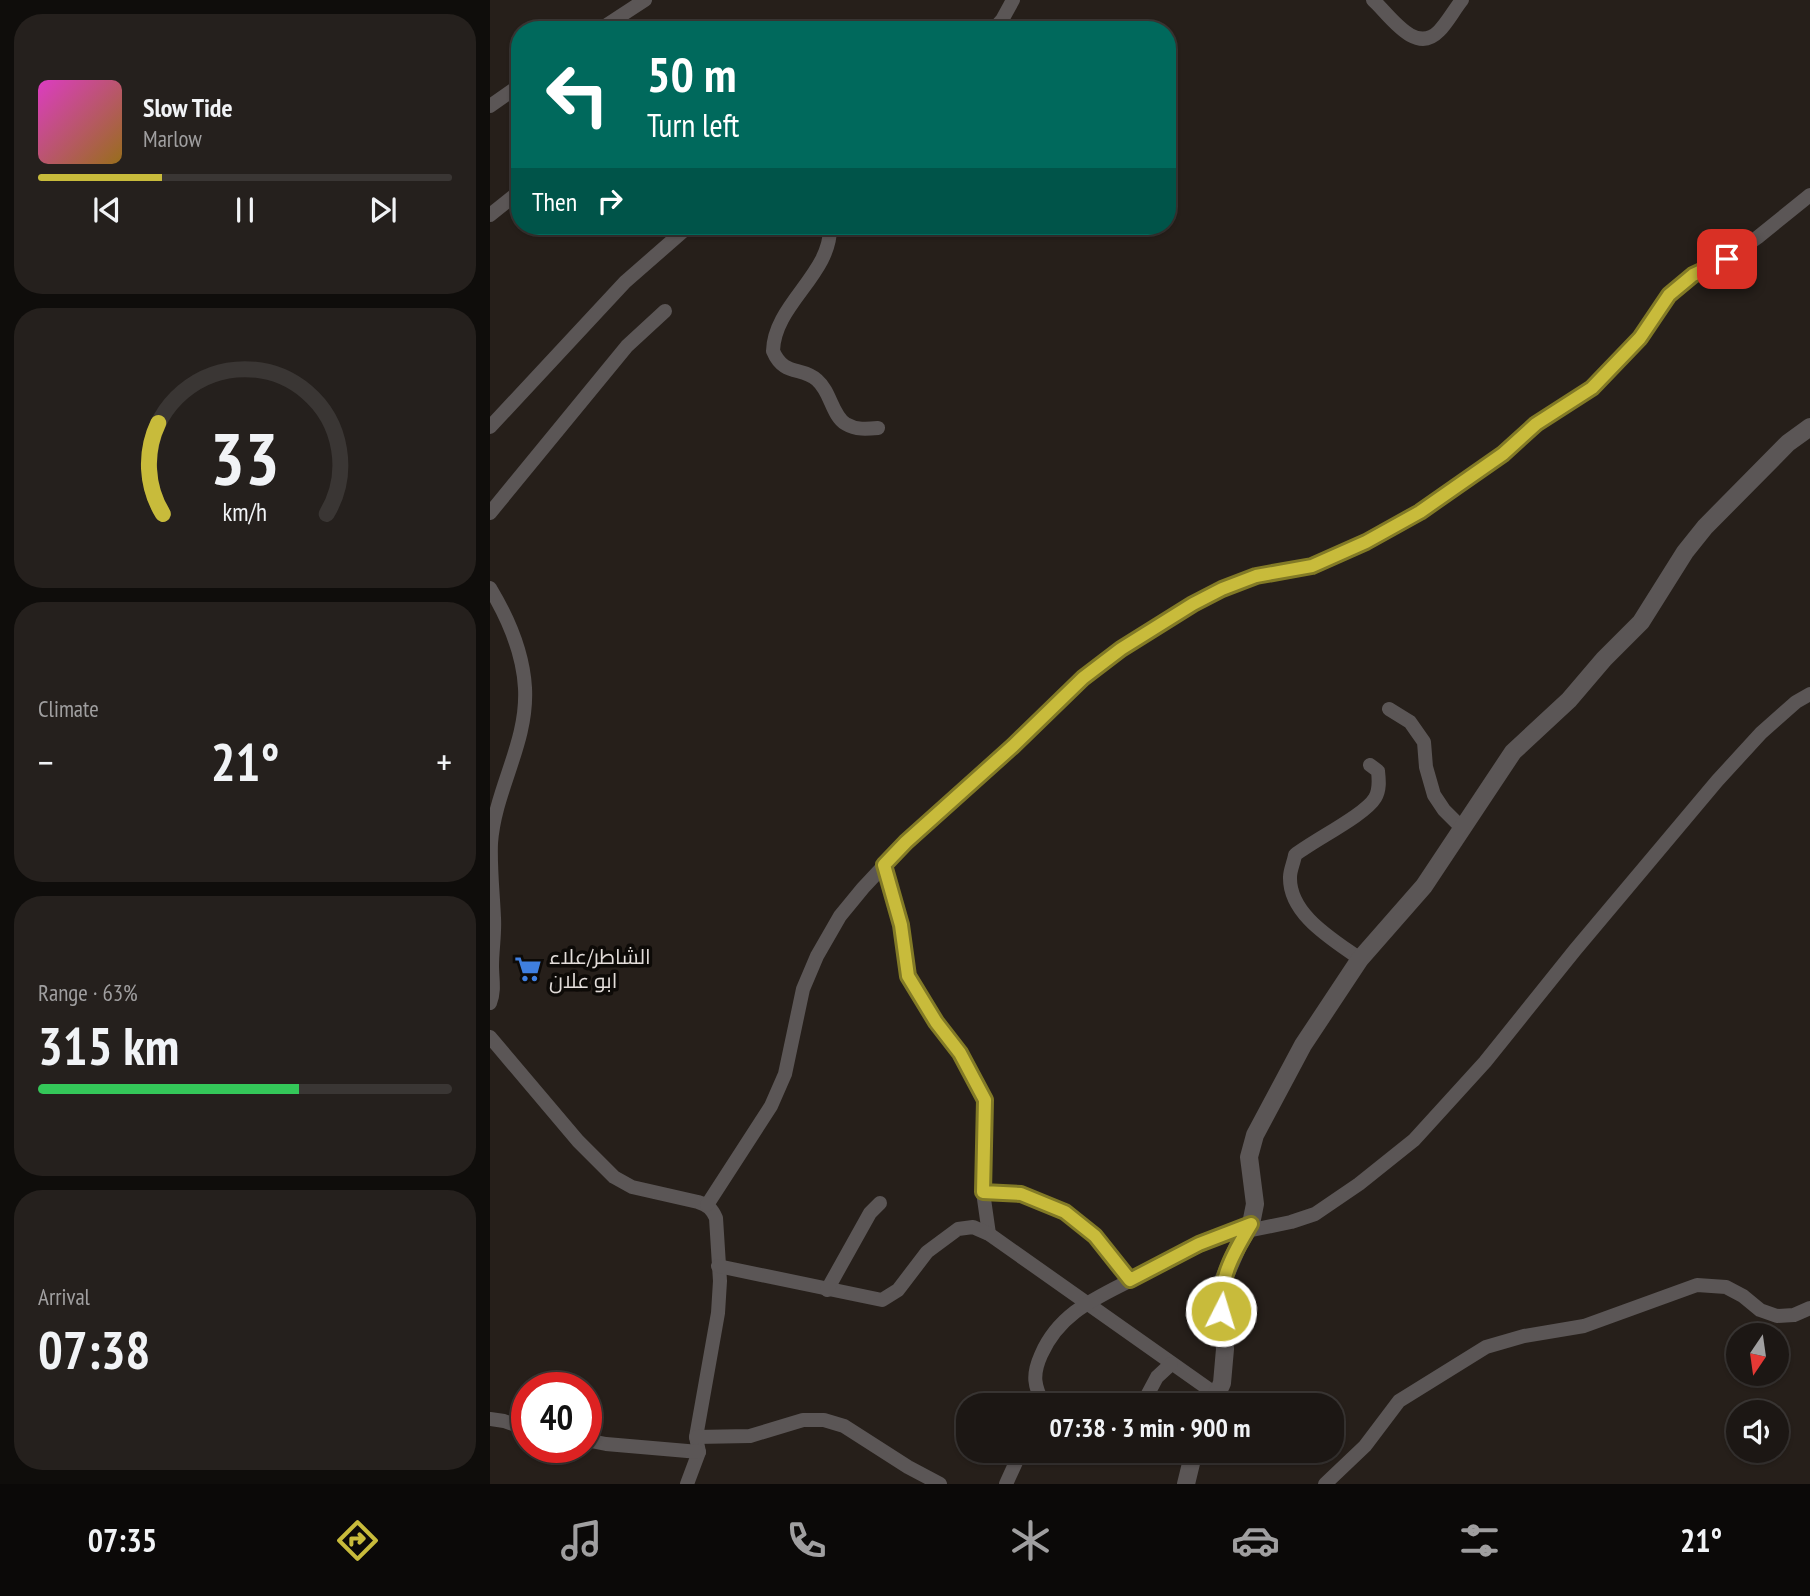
<!DOCTYPE html>
<html lang="en">
<head>
<meta charset="utf-8">
<style>
	:root { --surface:#1c1714; --page:#25201d; --text:#f1f3f6; --muted:#a09fa0; --line:#3a3634; --accent:#c8bb3b }
	body { margin:0; font-family:"PT Sans Narrow",Cairo,sans-serif; background:var(--page); color:var(--text); height:100vh; display:flex; flex-direction:column; font-size:26px; white-space:nowrap }
	* { box-sizing:border-box; margin:0 }
	p { font-size:23px; color:var(--muted) }
	.icon { flex:none; width:38px; height:38px; fill:none; stroke:currentColor; stroke-width:2; stroke-linecap:round; stroke-linejoin:round }
	.map { position:relative; flex:1; overflow:hidden }
	.details { display:flex; flex-direction:column; gap:14px; padding:14px; background:#0f0d0b; width:490px }
	.details>* { flex:none }
	.guide { position:absolute; left:21px; top:21px; width:665px; height:214px; border-radius:28px; box-shadow:0 2px 5px #0004,0 0 0 2px var(--line); background:#00695c; color:#fff; overflow:hidden }
	.needle { width:46px; rotate:193deg }
	.fabs { position:absolute; left:1236px; top:1323px; display:grid; gap:14px }
	.fabs a { display:grid; place-items:center; width:63px; height:63px; border-radius:50%; background:var(--surface); box-shadow:0 2px 5px #0004,0 0 0 2px var(--line); font-size:35px }
	.speed { position:absolute; left:21px; top:1372px; display:flex; gap:14px; font-size:35px; font-weight:700; text-align:center }
	.speed>* { display:grid; place-content:center; width:91px; height:91px; border-radius:50%; background:var(--surface); box-shadow:0 2px 5px #0004,0 0 0 2px var(--line); line-height:1 }
	.speed .limit { border:10px solid #d22; background:#fff; color:#111 }
	.pin { position:absolute; display:grid; place-items:center; width:60px; height:60px; color:#fff; margin:-30px; border-radius:14px; box-shadow:0 4px 10px #0006 }
	.me { position:absolute; width:77px; margin:-38px; rotate:5deg; stroke-linejoin:round; filter:drop-shadow(0 0 5px #0008) }
	.turn { display:flex; align-items:center; gap:24px; height:147px; padding:0 21px; font-size:32px }
	.turn .icon { width:91px; height:91px; stroke-width:2.5 }
	.turn b { display:block; font-size:49px; line-height:60px }
	.then { display:flex; align-items:center; height:66px; padding:0 21px; background:#0003; gap:14px; font-size:26px }
	.big { font-size:52px; font-weight:700; line-height:1.1 }
	.details .tile { flex:1; display:flex; flex-direction:column; justify-content:center; gap:10px; min-width:0; padding:0 24px; border-radius:28px; background:var(--page) }
	.details .dial { align-items:center; gap:0 }
	.dial svg { height:182px; overflow:visible; fill:none; stroke:var(--line); stroke-width:7; stroke-linecap:round; text-anchor:middle }
	.dial text { fill:var(--text); stroke:none }
	.song { display:flex; align-items:center; gap:21px }
	.cover { width:84px; height:84px; border-radius:10px; background:linear-gradient(135deg,hsl(310 70% 55%),hsl(40 70% 35%)) }
	.played { height:7px; border-radius:4px; background:linear-gradient(90deg,var(--accent) 30%,var(--line) 30%) }
	.keys { display:flex; justify-content:space-around; direction:ltr }
	.heat { display:flex; justify-content:space-between; align-items:center; font-size:38px; direction:ltr }
	.charge { height:10px; border-radius:5px; background:linear-gradient(90deg,#34c759 63%,var(--line) 0) }
	.trip { position:absolute; left:466px; top:1393px; width:388px; height:70px; border-radius:28px; background:var(--surface); box-shadow:0 2px 5px #0004,0 0 0 2px var(--line); font-weight:700; line-height:70px; text-align:center }
	.dock { display:flex; height:112px; justify-content:space-around; align-items:center; background:#0b0908; color:var(--muted) }
	.dock .icon { width:49px; height:49px }
	.dock .active { color:var(--accent) }
	.dock b { font-size:32px; color:var(--text) }
	main { display:flex; flex:1; min-height:0 }
	.map>svg:first-child { display:block }
	.lines { fill:none; stroke-linecap:round; stroke-linejoin:round }
	.minor { stroke:#5b5656; stroke-width:14 }
	.tertiary { stroke:#5b5656; stroke-width:18 }
	.route-casing { stroke:#827a26; stroke-width:18 }
	.route { stroke:#c8bb3b; stroke-width:12 }
	.labels { text-anchor:middle; stroke-width:7; stroke-linejoin:round; paint-order:stroke }
	.poi-label { font-size:21px; fill:#e3ddda; stroke:#0d0a07; text-anchor:start }
</style>
</head>
<body>
<main>
<section class="details">
<div class="tile">
<div class="song"><i class="cover"></i><div><b>Slow Tide</b><p>Marlow</p></div></div>
<div class="played"></div>
<div class="keys"><svg class="icon" aria-label="previous" viewBox="0 0 24 24"><path d="M18 5L8 12l10 7zM5 5v14"/></svg><svg class="icon" aria-label="pause" viewBox="0 0 24 24"><path d="M8 5v14M16 5v14"/></svg><svg class="icon" aria-label="next" viewBox="0 0 24 24"><path d="M6 5l10 7-10 7zM19 5v14"/></svg></div>
</div>
<div class="tile dial"><svg viewBox="0 0 100 80">
<path d="M14 69A42 42 0 1 1 86 69"/>
<path d="M14 69A42 42 0 0 1 12 29" stroke="#c8bb3b"/>
<text x="50" y="56" font-size="32" font-weight="700">33</text>
<text x="50" y="72" font-size="11">km/h</text>
</svg></div>
<div class="tile"><p>Climate</p>
<div class="heat"><a>−</a><b class="big">21°</b><a>+</a></div>
</div>
<div class="tile"><p>Range · 63%</p><b class="big">315 km</b><div class="charge"></div></div>
<div class="tile"><p>Arrival</p><b class="big">07:38</b></div>
</section>
<div class="map">
<svg width="1320" height="1484" viewBox="0 0 1320 1484">
	<rect width="100%" height="100%" fill="#261f1a"/>
	<g class="lines">
		<g class="minor">
			<path d="M883 0C899 14 925 56 949 31 957 23 964 10 972 0"/>
			<path d="M109 30 155 0"/>
			<path d="M503 30 512 20 523 0"/>
			<path d="M0 106 30 85"/>
			<path d="M0 215 30 191"/>
			<path d="M340 226C342 274 284 304 283 351 294 377 312 366 327 380 341 392 342 416 356 424 366 430 377 429 388 428"/>
			<path d="M0 427 135 282 199 226"/>
			<path d="M0 513 137 346 175 311"/>
			<path d="M0 588C18 618 33 651 35 688 38 743 5 789 1 843 0 869 3 893 4 918 5 934 2 950 2 966 2 979 5 990 0 1003"/>
			<path d="M899 709 920 722 934 742 936 767 944 795 954 810 972 828"/>
			<path d="M394 865 411 925 417 976 446 1022 470 1053 495 1100 493 1192 499 1234"/>
			<path d="M870 959C844 940 799 915 800 877 800 870 804 862 805 855 824 840 875 815 885 798 890 790 889 780 888 771L880 765"/>
			<path d="M0 1037 88 1141 124 1177 142 1187 208 1202C218 1205 222 1209 226 1218L230 1281 228 1313 206 1437 209 1452 197 1484"/>
			<path d="M493 1192 531 1194 575 1212 605 1236 640 1280"/>
			<path d="M217 1205 281 1106 295 1074 313 989 327 956 350 916 373 888 416 842 523 746 593 678 631 649 703 604 732 589 766 576 822 566 876 542 930 512 1013 454 1046 424 1102 388 1150 338 1179 295 1203 275 1237 259 1268 237 1320 195"/>
			<path d="M757 1231 801 1222 825 1214 869 1184 924 1140 995 1062 1085 950 1227 781 1271 733 1306 702 1320 694"/>
			<path d="M228 1266 392 1300 408 1290 437 1252 468 1229 483 1227 499 1234 727 1395"/>
			<path d="M337 1290 380 1213 390 1203"/>
			<path d="M554 1405C544 1386 542 1375 551 1355 570 1311 609 1297 649 1276 686 1256 722 1239 761 1224"/>
			<path d="M652 1405 667 1377 681 1364"/>
			<path d="M0 1419 14 1421 37 1429"/>
			<path d="M206 1437 260 1436 313 1420H334L354 1426 418 1467 450 1484"/>
			<path d="M96 1440 116 1444 209 1452"/>
			<path d="M516 1484 531 1451"/>
			<path d="M835 1484 875 1446 909 1401 996 1347 1034 1336 1094 1326 1207 1285 1236 1287 1253 1296 1270 1310 1287 1316 1304 1315 1320 1308"/>
		</g>
		<g class="tertiary">
			<path d="M722 1405 732 1383 735 1349 731 1311V1285L748 1246 761 1224 765 1204 759 1157 765 1135 813 1045 870 959 934 886 1023 752 1079 700 1114 659 1151 622 1195 552 1215 527 1298 443 1320 427"/>
			<path d="M696 1484 704 1451"/>
		</g>
	</g>
	<g class="lines">
		<defs>
			<path id="route" d="M731 1311C729 1278 744 1252 761 1224L709 1244 640 1280 605 1236 575 1212 531 1194 493 1192 495 1100 470 1053 446 1022 418 976 411 925 394 865 416 842 523 746 593 678 631 649 703 604 732 589 766 576 822 566 876 542 930 512 1013 454 1046 424 1102 388 1150 338 1179 295 1203 275 1237 259"/>
		</defs>
		<use href="#route" class="route-casing"/>
		<use href="#route" class="route"/>
	</g>
	<defs>
		<symbol id="supermarket-bare" viewBox="-9 -9 18 18"><path d="M-6-5.5h2.5l.6 2H6L4.5 2H-2.5L-4.4-4H-6ZM-1.5 3.2a1.3 1.3 0 1 0 .1 0ZM3 3.2a1.3 1.3 0 1 0 .1 0Z" fill="#3f7fe0" stroke="#0d0a07" stroke-width="2.5" paint-order="stroke"/></symbol>
	</defs>
	<g fill-rule="evenodd">
		<use href="#supermarket-bare" x="19" y="950" width="38" height="38"/>
	</g>
	<g class="labels">
		<g class="poi-label">
			<text x="59" y="964">الشاطر/علاء<tspan x="59" dy="24">ابو علان</tspan></text>
		</g>
	</g>
</svg>
<div class="fabs">
<a><svg class="needle" viewBox="-14 -14 28 28"><path d="M0-13l5 13h-10z" fill="#e53935"/><path d="M0 13l5-13h-10z" fill="#a09fa0"/></svg></a>
<a><svg class="icon" aria-label="sound" viewBox="0 0 24 24"><path d="M4 9h4l5-4v14l-5-4H4zM17 9q2 3 0 6"/></svg></a>
</div>
<div class="speed"><div class="limit">40</div></div>
<div class="pin" style="left:1237px;top:259px;background:#d93025"><svg class="icon" aria-label="arrive" viewBox="0 0 24 24"><path d="M6 21V4h12l-3 4 3 4H6"/></svg></div>
<svg class="me" style="left:731px;top:1311px" viewBox="-20 -20 40 40"><circle r="17" fill="#c8bb3b" stroke="#fff" stroke-width="3"/><path d="M0-11L8 9 0 5-8 9z" fill="#fff"/></svg>
<div class="trip">07:38 · 3 min · 900 m</div>
<div class="guide">
<div class="turn"><svg class="icon" aria-label="left" viewBox="0 0 24 24"><path d="M17 20v-9H6M10 6l-5 5 5 5"/></svg><div><b>50 m</b>Turn left</div></div>
<div class="then">Then<svg class="icon" aria-label="right" viewBox="0 0 24 24"><path d="M7 20v-9h11M14 6l5 5-5 5"/></svg></div>
</div>
</div>
</main>
<nav class="dock">
<b>07:35</b>
<svg class="icon active" aria-label="directions" viewBox="0 0 24 24"><path d="M12 3l9 9-9 9-9-9zM9 14v-3h6M13 9l2 2-2 2"/></svg>
<svg class="icon" aria-label="music" viewBox="0 0 24 24"><path d="M9 18V5l10-2v13"/><circle cx="6" cy="18" r="3"/><circle cx="16" cy="16" r="3"/></svg>
<svg class="icon" aria-label="phone" viewBox="0 0 24 24"><path d="M5 4h4l2 5-3 2q2 4 5 5l2-3 5 2v4C11 20 4 13 5 4z"/></svg>
<svg class="icon" aria-label="climate" viewBox="0 0 24 24"><path d="M12 3v18M4 7l16 10M4 17L20 7"/></svg>
<svg class="icon" aria-label="car" viewBox="0 0 24 24"><path d="M5 17H2v-5l4-1 3-4h7l3 4 3 1v5h-3M9 17h6M6 11h13"/><circle cx="7" cy="17" r="2"/><circle cx="17" cy="17" r="2"/></svg>
<svg class="icon" aria-label="filters" viewBox="0 0 24 24"><path d="M4 7h16M4 17h16"/><circle cx="9" cy="7" r="2"/><circle cx="15" cy="17" r="2"/></svg>
<b>21°</b>
</nav>
</body>
</html>
